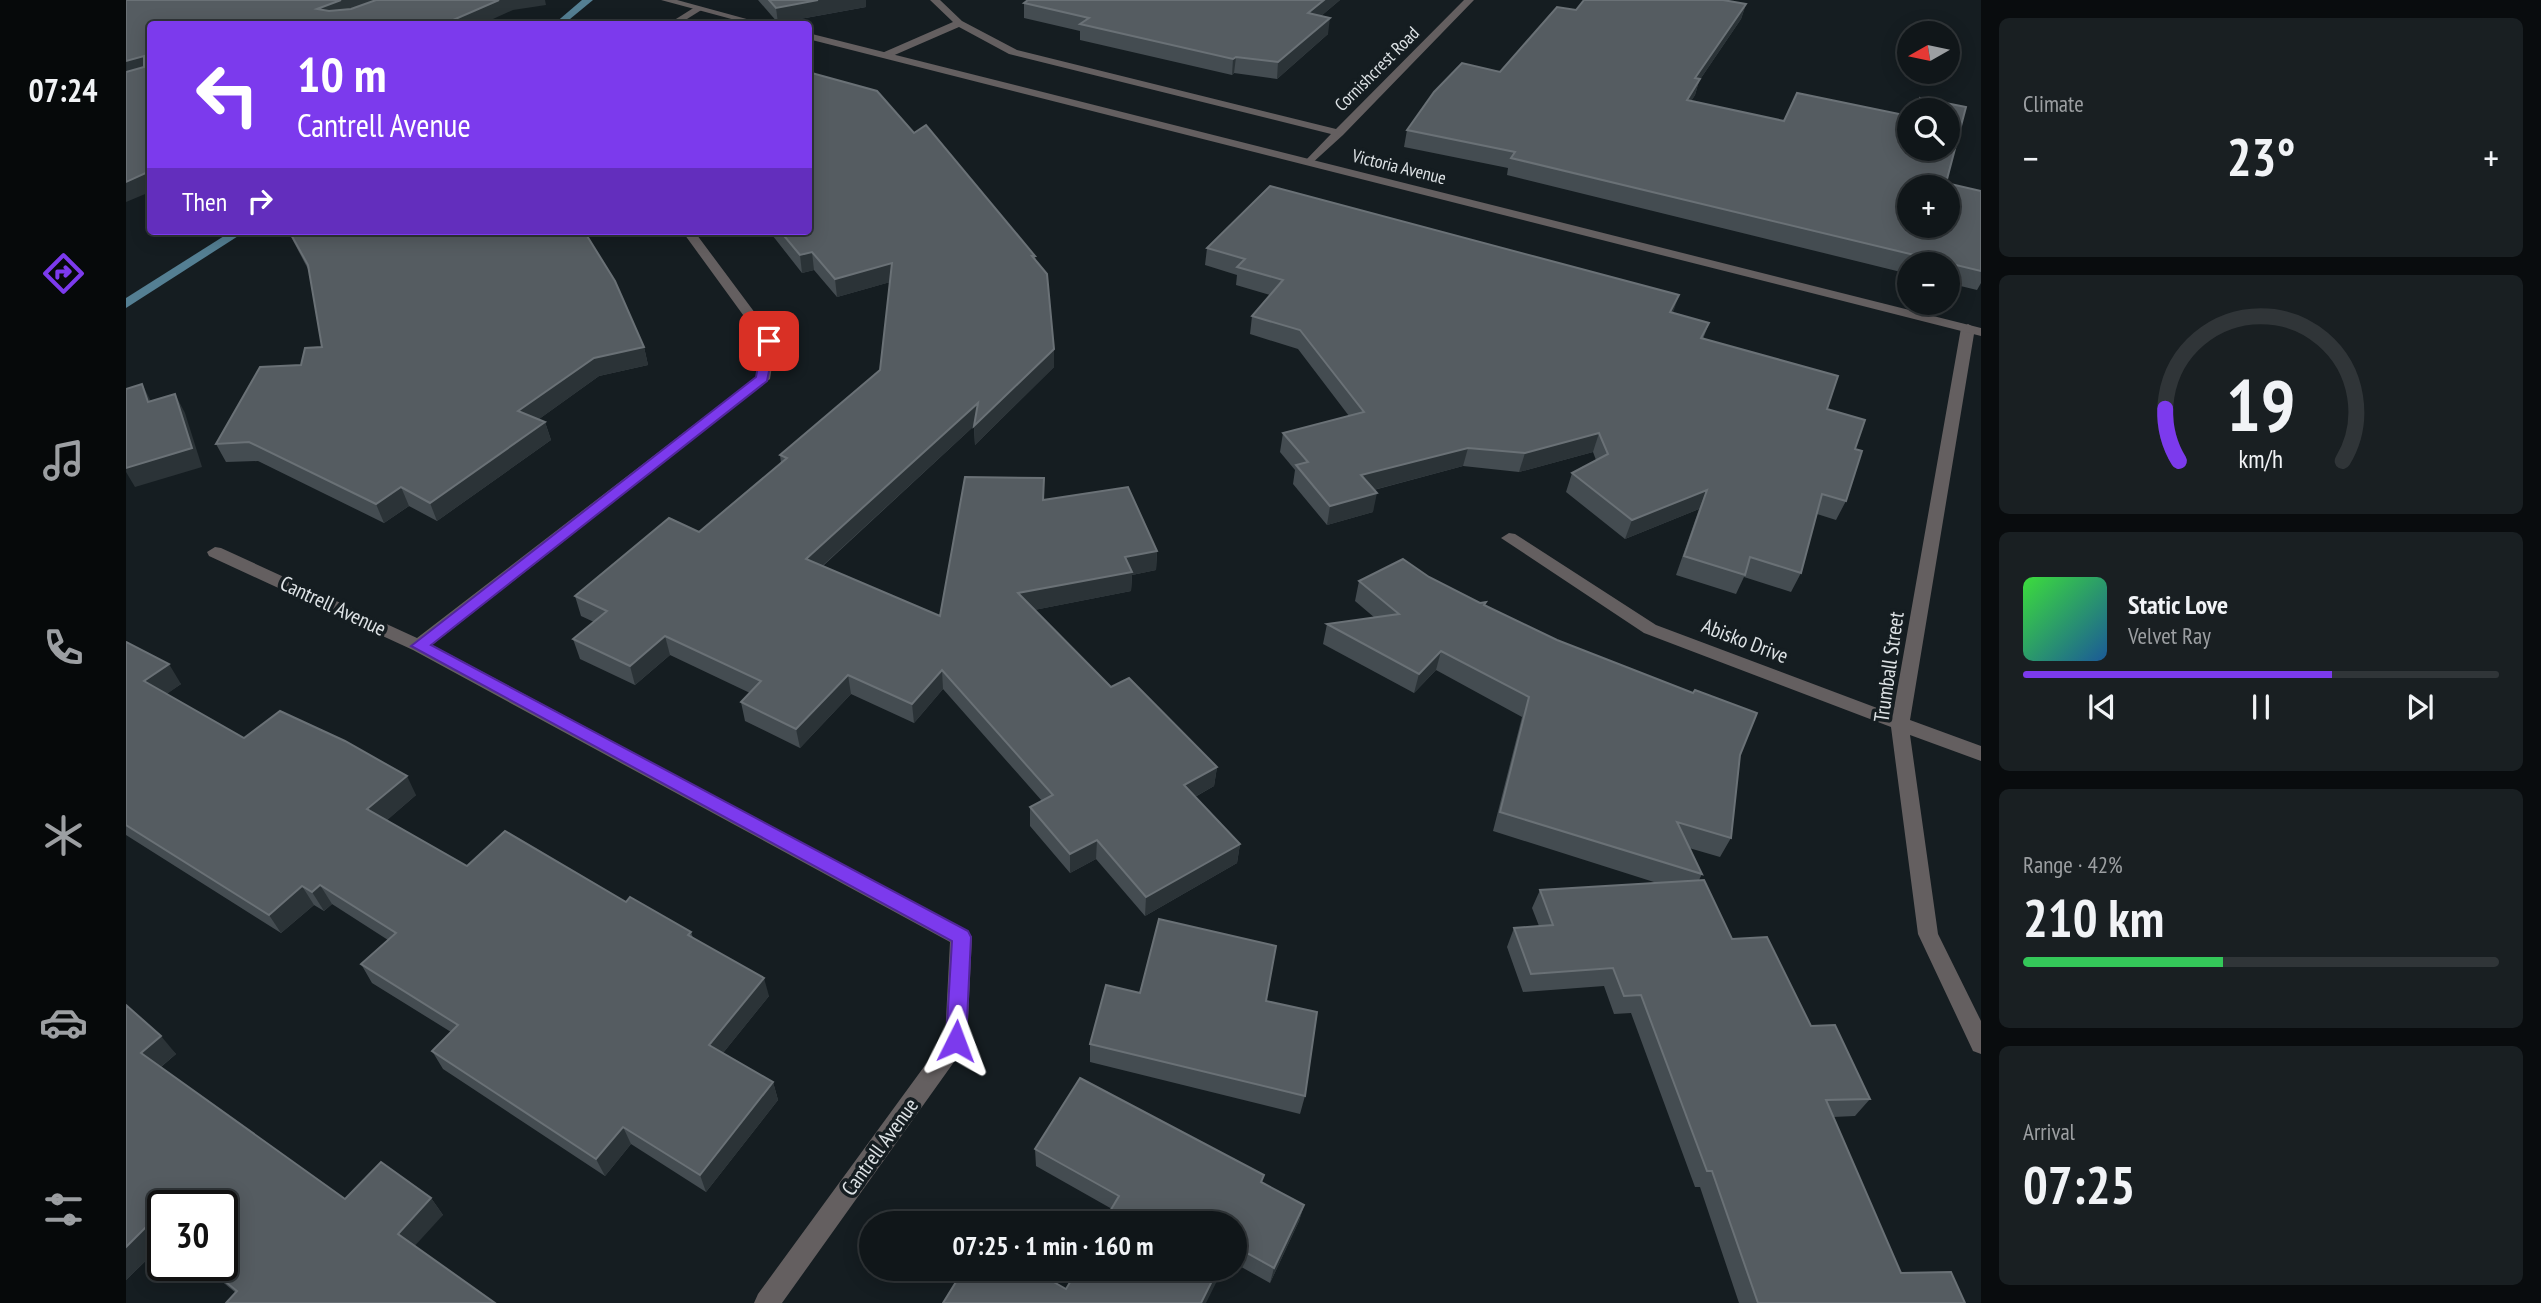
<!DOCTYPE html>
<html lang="en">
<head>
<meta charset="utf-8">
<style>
	:root { --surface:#101619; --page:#191f22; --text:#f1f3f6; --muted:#9c9fa2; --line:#303538; --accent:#7c3aed }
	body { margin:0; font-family:"PT Sans Narrow",sans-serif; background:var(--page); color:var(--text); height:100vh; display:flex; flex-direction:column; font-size:26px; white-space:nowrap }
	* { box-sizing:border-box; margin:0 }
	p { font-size:23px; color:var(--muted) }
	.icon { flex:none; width:38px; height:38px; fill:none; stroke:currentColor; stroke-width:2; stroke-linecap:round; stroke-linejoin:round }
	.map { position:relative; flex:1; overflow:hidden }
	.drawer { display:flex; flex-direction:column; gap:18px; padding:18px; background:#090c0e; width:560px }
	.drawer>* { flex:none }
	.banner { position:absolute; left:21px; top:21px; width:665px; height:214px; border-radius:7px; box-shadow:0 4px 18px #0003,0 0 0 2px var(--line); background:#7c3aed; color:#fff; overflow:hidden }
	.needle { width:46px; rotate:261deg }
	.buttons { position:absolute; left:1771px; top:21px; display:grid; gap:14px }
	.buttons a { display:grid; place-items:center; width:63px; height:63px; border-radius:50%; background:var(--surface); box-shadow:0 4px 18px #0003,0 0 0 2px var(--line); font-size:35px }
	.speed { position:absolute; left:21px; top:1190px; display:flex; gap:14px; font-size:35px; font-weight:700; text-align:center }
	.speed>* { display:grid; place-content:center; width:91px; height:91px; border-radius:50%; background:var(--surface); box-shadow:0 4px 18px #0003,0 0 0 2px var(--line); line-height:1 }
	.speed .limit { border:4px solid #111; border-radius:10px; background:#fff; color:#111 }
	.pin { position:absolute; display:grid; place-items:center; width:60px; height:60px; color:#fff; margin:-30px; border-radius:14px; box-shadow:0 4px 10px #0006 }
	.me { position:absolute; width:77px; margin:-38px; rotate:3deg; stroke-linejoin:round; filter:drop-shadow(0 0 5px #0008) }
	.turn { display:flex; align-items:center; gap:24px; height:147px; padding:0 35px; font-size:32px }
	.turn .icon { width:91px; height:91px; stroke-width:2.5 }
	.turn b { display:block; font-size:49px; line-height:60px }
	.then { display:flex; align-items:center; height:66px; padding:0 35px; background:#0003; gap:14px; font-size:26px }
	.big { font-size:52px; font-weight:700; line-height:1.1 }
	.drawer .card { flex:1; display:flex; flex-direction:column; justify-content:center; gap:10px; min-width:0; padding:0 24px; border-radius:10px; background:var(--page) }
	.drawer .dial { align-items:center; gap:0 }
	.dial svg { height:182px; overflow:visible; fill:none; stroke:var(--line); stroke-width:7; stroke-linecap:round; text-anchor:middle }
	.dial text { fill:var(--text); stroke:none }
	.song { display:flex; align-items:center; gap:21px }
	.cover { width:84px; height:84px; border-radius:10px; background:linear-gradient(135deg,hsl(120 70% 55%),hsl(210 70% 35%)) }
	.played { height:7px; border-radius:4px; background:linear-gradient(90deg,var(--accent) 65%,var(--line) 65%) }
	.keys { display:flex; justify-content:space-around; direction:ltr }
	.heat { display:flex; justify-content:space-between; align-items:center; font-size:38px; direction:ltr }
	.charge { height:10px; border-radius:5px; background:linear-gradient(90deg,#34c759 42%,var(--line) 0) }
	.trip { position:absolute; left:733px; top:1211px; width:388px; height:70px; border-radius:35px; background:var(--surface); box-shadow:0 4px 18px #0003,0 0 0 2px var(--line); font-weight:700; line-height:70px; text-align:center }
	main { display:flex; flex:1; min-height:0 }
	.menu { display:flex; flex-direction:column; width:126px; justify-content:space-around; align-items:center; background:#06090a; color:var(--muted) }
	.menu .icon { width:49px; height:49px }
	.menu .current { color:var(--accent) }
	.menu b { font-size:32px; color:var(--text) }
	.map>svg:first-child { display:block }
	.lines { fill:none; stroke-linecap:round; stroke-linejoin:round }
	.stream { fill:#547f93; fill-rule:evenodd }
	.minor { fill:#645f60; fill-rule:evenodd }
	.tertiary { fill:#645f60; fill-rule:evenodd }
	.wall { fill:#444c51; fill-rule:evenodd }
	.shaded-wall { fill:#2b3337 }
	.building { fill:#555c61; stroke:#6a7176; stroke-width:2; fill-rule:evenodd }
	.route { fill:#7c3aed; stroke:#51269a; stroke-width:2 }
	.labels { text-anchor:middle; stroke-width:7; stroke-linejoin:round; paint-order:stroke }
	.far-street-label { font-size:18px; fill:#dde2e5; stroke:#151d21 }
	.street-label { font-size:21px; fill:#dde2e5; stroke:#151d21 }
</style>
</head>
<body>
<main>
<nav class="menu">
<b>07:24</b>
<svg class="icon current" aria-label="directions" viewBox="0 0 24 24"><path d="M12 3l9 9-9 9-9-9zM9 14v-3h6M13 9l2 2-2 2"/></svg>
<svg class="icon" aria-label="music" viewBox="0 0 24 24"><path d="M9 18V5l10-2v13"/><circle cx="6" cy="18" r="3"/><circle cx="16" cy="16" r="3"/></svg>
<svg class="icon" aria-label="phone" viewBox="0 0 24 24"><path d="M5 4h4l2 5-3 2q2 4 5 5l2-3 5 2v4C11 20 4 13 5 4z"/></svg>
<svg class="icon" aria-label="climate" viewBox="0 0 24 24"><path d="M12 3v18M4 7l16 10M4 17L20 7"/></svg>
<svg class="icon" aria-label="car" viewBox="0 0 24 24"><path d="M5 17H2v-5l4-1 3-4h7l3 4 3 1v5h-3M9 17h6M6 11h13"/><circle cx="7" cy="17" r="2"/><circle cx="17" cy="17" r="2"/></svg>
<svg class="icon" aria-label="filters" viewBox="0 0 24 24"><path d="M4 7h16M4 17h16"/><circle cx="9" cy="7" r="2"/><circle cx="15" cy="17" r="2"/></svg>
</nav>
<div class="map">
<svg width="1855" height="1303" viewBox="0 0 1855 1303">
	<rect width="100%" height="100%" fill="#151d21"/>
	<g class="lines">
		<g class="stream">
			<path d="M456 0H467L438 24H428Z"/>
			<path d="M106 231H120L0 308V298Z"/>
		</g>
		<g class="minor">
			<path d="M804 0H814L836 21 891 50 1210 129 1338 0H1348L1217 135 1184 165 1178 162 1205 134 883 54 833 27 764 57H756V53L827 22Z"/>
			<path d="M569 7 577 9 553 24H542Z"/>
			<path d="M556 231H568L650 341 644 379 306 645 842 931 846 937 841 1041 838 1048 656 1303H628L632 1294 819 1038 824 942 287 650 83 556 81 552 89 547 95 548 291 638 630 377 636 341Z"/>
			<path d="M1842 324 1849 328 1784 720 1855 746V761L1784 735 1812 934 1855 1021V1054L1847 1051 1792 934 1765 727 1518 633 1375 538 1383 533 1389 534 1530 625 1767 714 1835 328Z"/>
		</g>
		<g class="tertiary">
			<path d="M535 0H551L639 24H624Z"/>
			<path d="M682 33 1855 328V336L682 39Z"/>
		</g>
	</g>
	<g class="wall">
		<path d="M632 0H740V7L652 23Z"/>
		<path d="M902 0H1214L1195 16 1202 34 1151 79 1108 73 1106 75 954 40V31L898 18V3Z"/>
		<path d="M1458 0H1597L1620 4 1615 19 1573 81 1569 95 1565 101 1658 121 1671 93 1783 116V149H1822V110H1788L1794 98 1840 107 1820 183 1855 191V283L1851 290 1822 283V264H1783V274L1381 175 1382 168 1278 147 1281 130 1308 92 1336 63 1374 72 1431 7 1450 10ZM1783 187H1822V226H1783Z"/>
		<path d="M788 133 909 256 928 367 849 445 848 426 697 566 814 616 918 500 1031 551 1030 570 1006 575 1005 591 908 610 985 687 1091 767 1088 786 1069 797 1114 844 1111 863 1019 916 970 859 944 873 904 826V807L916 801 817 689 788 723 725 694 674 748 619 721 615 702 624 693 544 655 509 685 454 659 447 639 468 622 455 616 449 596 573 532 655 463 654 455 754 370 764 282 711 297 688 270 676 273 643 231H682Z"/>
		<path d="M162 231H458L518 347 522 365 473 376 413 419 419 422 425 440 311 521 283 506 258 523 132 461 100 462 90 444 175 365 196 347 183 271Z"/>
		<path d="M1081 248 1547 313 1583 323 1577 339 1701 409 1729 449 1720 501 1710 520 1691 514 1675 573 1665 592 1618 577 1610 594 1550 575 1573 509 1499 539 1440 492 1446 473 1470 460 1467 452 1393 472 1337 466 1248 490 1247 512 1201 525 1167 484 1169 470 1154 452 1157 433 1223 416 1172 349 1124 334 1126 316 1144 295 1110 285 1111 275 1079 265Z"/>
		<path d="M1303 577 1354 603 1360 602 1359 605 1614 755 1605 838 1594 857 1563 848 1576 874 1573 880 1606 939 1685 1026 1744 1099 1729 1116 1707 1117 1775 1273 1839 1303H1613L1574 1187H1569L1505 1013 1488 1014 1478 986 1397 992 1381 947 1388 928 1413 926 1406 908 1414 890 1531 883 1367 831 1396 717 1310 670 1288 693 1197 644 1201 624 1249 618 1229 601 1233 581Z"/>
		<path d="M0 642 55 684 40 694 118 738 290 795 261 820 341 866 500 902 565 932 567 938 643 996 597 1053 647 1082 652 1100 580 1192 505 1144 479 1176 317 1069 306 1051 325 1032 246 983 235 964 262 940 206 904 198 911 188 905 155 933 0 835Z"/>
		<path d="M1014 993 1140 1001 1179 1096 1174 1114 964 1062V1044Z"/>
		<path d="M0 1005 50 1054 35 1067 219 1199 305 1198 317 1215 110 1293 76 1265H96L37 1206V1244L0 1280Z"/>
		<path d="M909 1149 1137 1183 1178 1205 1173 1221 1144 1283 1110 1264V1223L986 1209 910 1166Z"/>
	</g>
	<g class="shaded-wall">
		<path d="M215 0H258L196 24 191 9Z"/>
		<path d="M373 0H419L420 5 387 10 356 24H318Z"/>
		<path d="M692 0H740V7L652 23 650 8Z"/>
		<path d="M1198 0H1214L1180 29 1182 13Z"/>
		<path d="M1620 4 1615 19 1573 81 1569 95 1556 116 1569 78Z"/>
		<path d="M1204 18 1202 34 1151 79 1152 62Z"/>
		<path d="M18 56 24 70 0 79V61Z"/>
		<path d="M1110 57 1108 73 1106 75 1107 59Z"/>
		<path d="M24 171V192L0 202V182Z"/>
		<path d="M686 252 688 270 676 273 674 255Z"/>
		<path d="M766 263 768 281 711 297 709 279Z"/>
		<path d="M1553 295 1547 313 1544 312Z"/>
		<path d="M518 347 522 365 473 376 398 430 392 411 468 358Z"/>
		<path d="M928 349V367L849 445 848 426 683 578 680 559 852 403Z"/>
		<path d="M16 384 26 403 22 402Z"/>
		<path d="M49 394 59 413 76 467 9 487 0 472V468Z"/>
		<path d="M419 422 425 440 311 521 304 503Z"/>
		<path d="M1473 433 1467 452 1393 472 1399 453Z"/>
		<path d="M1342 448 1337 466 1232 494 1235 475Z"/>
		<path d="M275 487 283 506 258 523 250 504Z"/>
		<path d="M1581 490 1573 509 1499 539 1506 520Z"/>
		<path d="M1251 493 1247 512 1201 525 1204 506Z"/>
		<path d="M1031 551 1030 570 1006 575 1005 591 893 613 892 593 999 557Z"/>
		<path d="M539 636 544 655 509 685 504 666Z"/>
		<path d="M1315 651 1310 670 1288 693 1293 674Z"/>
		<path d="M43 664 55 684 31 701 18 681Z"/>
		<path d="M816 670 817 689 788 723 786 704Z"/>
		<path d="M722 675 725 694 674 748 670 729Z"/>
		<path d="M1091 767 1088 786 1056 804 1058 785Z"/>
		<path d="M281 776 290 795 252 828 241 809Z"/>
		<path d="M971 840 970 859 944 873V854Z"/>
		<path d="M1114 844 1111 863 1019 916 1020 897Z"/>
		<path d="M194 885 206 904 198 911 186 892Z"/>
		<path d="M176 886 188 905 155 933 143 915Z"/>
		<path d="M638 978 643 996 589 1063 583 1045Z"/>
		<path d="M35 1036 50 1054 31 1070 15 1053Z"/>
		<path d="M647 1082 652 1100 580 1192 574 1175Z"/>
		<path d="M497 1127 505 1144 479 1176 470 1159Z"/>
		<path d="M305 1198 317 1215 285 1250 272 1234Z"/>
		<path d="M1178 1205 1173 1221 1144 1283 1148 1268Z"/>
		<path d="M25 1222 37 1233V1244L0 1280V1247Z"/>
		<path d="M1092 1269H1097L1080 1303H1075Z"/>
	</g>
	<g class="building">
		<path d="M0 0H215L191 9 203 11 225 9 250 0H373L318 24H24V171L0 182V72L18 67V56L0 61Z"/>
		<path d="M643 0H692L650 8Z"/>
		<path d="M902 0H1198L1182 13 1204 18 1152 62 1110 57 1107 59 954 24 963 18 898 3Z"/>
		<path d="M1458 0H1597L1620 4 1569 78 1574 79 1561 100 1658 121 1671 93 1783 116V149H1822V110H1790L1794 98 1840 107 1820 183 1855 191V271L1385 158 1389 152 1281 130 1308 92 1336 63 1374 72 1431 7 1450 10ZM1783 187H1822V226H1783Z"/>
		<path d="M682 72 751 91 788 133 800 125 909 256H906L921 274 928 349 848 426 852 403 680 559 814 616 839 477 918 478 917 500 1002 487 1031 551 999 557 1006 572 892 593 985 687 1003 678 1091 767 1058 785 1114 844 1020 897 971 840 944 854 904 807 927 795 816 670 786 704 722 675 670 729 615 702 635 681 539 636 504 666 447 639 481 611 449 596 543 518 573 532 661 458 654 455 754 370 766 263 709 279 686 252 674 255 654 231H682Z"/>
		<path d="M1144 186 1553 295 1544 312 1583 323 1575 338 1712 376 1701 409 1739 420 1729 449 1736 451 1720 501 1696 494 1675 573 1624 557 1619 575 1558 556 1581 490 1506 520 1446 473 1482 454 1473 433 1399 453 1342 448 1235 475 1251 493 1204 506 1170 465 1182 462 1157 433 1238 412 1174 330 1126 316 1157 280 1111 267 1119 259 1081 248Z"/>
		<path d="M163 231H458L489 281 518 347 468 358 392 411 419 422 304 503 275 487 250 504 123 442 90 444 134 367 175 365 179 348 196 347 182 265Z"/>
		<path d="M16 384 22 402 49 394 66 448 0 468V389Z"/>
		<path d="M1277 559 1303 577 1354 603 1360 602 1358 605 1431 640 1567 693 1569 690 1631 713 1614 755 1605 838 1551 822 1576 874 1374 812 1403 697 1315 651 1293 674 1201 624 1273 614 1233 581Z"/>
		<path d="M0 642 43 664 18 681 118 738 154 711 219 741 281 776 241 809 341 866 379 831 500 902 504 897 565 932 562 935 638 978 583 1045 647 1082 574 1175 497 1127 470 1159 306 1051 332 1025 235 964 270 933 194 885 186 892 176 886 143 915 0 825Z"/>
		<path d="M1578 880 1606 939 1641 937 1685 1026 1709 1025 1744 1099 1700 1100 1775 1273 1825 1272 1839 1303H1632L1586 1171H1581L1515 995 1498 996 1487 968 1405 974 1388 928 1427 925 1414 890Z"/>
		<path d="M1033 919 1150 946 1140 1001 1191 1012 1179 1096 964 1044 980 985 1014 993Z"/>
		<path d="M0 1005 35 1036 15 1053 219 1199 255 1162 305 1198 272 1234 369 1303H100L111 1291 79 1265H96V1206H37V1232L25 1222 0 1247Z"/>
		<path d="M954 1078 1138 1175 1135 1182 1178 1205 1148 1268 1110 1247V1223H977L993 1196 909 1149Z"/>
		<path d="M838 1269H905L940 1289 952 1269H1092L1075 1303H817Z"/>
	</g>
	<path class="route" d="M643 337 649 341 641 381 305 645 842 931 845 937 840 1041 837 1048 830 1050 823 1048 820 1041 826 941 285 646 630 377 637 341Z"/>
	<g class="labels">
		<g class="far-street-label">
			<text transform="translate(1251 69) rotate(-45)" y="6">Cornishcrest Road</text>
			<text transform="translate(1273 167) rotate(14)" y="6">Victoria Avenue</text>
		</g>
		<g class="street-label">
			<text transform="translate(207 606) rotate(25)" y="7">Cantrell Avenue</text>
			<text transform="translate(1619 641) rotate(21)" y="7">Abisko Drive</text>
			<text transform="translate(1763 667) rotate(-82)" y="7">Trumball Street</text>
			<text transform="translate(754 1147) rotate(-54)" y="7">Cantrell Avenue</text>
		</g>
	</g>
</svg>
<div class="buttons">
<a><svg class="needle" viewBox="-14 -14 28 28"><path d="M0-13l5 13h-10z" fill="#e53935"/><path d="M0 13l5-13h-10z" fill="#9c9fa2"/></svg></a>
<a><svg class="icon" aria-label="search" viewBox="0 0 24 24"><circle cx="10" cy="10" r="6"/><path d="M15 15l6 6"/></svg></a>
<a>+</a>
<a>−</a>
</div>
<div class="speed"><div class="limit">30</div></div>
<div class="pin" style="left:643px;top:341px;background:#d93025"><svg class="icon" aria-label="arrive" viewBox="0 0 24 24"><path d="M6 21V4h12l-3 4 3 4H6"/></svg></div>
<svg class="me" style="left:830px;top:1041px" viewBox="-20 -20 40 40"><path d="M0-17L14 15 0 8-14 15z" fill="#7c3aed" stroke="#fff" stroke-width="4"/></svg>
<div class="trip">07:25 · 1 min · 160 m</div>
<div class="banner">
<div class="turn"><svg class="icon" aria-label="left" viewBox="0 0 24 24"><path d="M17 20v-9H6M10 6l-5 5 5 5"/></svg><div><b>10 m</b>Cantrell Avenue</div></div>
<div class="then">Then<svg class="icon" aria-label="right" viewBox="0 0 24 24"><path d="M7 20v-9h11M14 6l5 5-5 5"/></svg></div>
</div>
</div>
<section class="drawer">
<div class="card"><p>Climate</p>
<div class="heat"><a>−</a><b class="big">23°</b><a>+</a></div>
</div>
<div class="card dial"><svg viewBox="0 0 100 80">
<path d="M14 69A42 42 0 1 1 86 69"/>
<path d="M14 69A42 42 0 0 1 8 46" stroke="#7c3aed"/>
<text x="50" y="56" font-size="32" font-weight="700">19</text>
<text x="50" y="72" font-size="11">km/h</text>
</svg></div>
<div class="card">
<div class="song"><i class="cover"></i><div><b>Static Love</b><p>Velvet Ray</p></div></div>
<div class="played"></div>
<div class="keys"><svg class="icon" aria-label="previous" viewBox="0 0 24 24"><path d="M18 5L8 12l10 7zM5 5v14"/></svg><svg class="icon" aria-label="pause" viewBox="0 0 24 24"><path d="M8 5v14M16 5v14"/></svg><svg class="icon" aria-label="next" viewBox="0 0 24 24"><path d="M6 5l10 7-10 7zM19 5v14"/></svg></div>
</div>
<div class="card"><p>Range · 42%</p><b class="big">210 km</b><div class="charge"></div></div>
<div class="card"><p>Arrival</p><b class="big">07:25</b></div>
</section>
</main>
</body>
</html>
